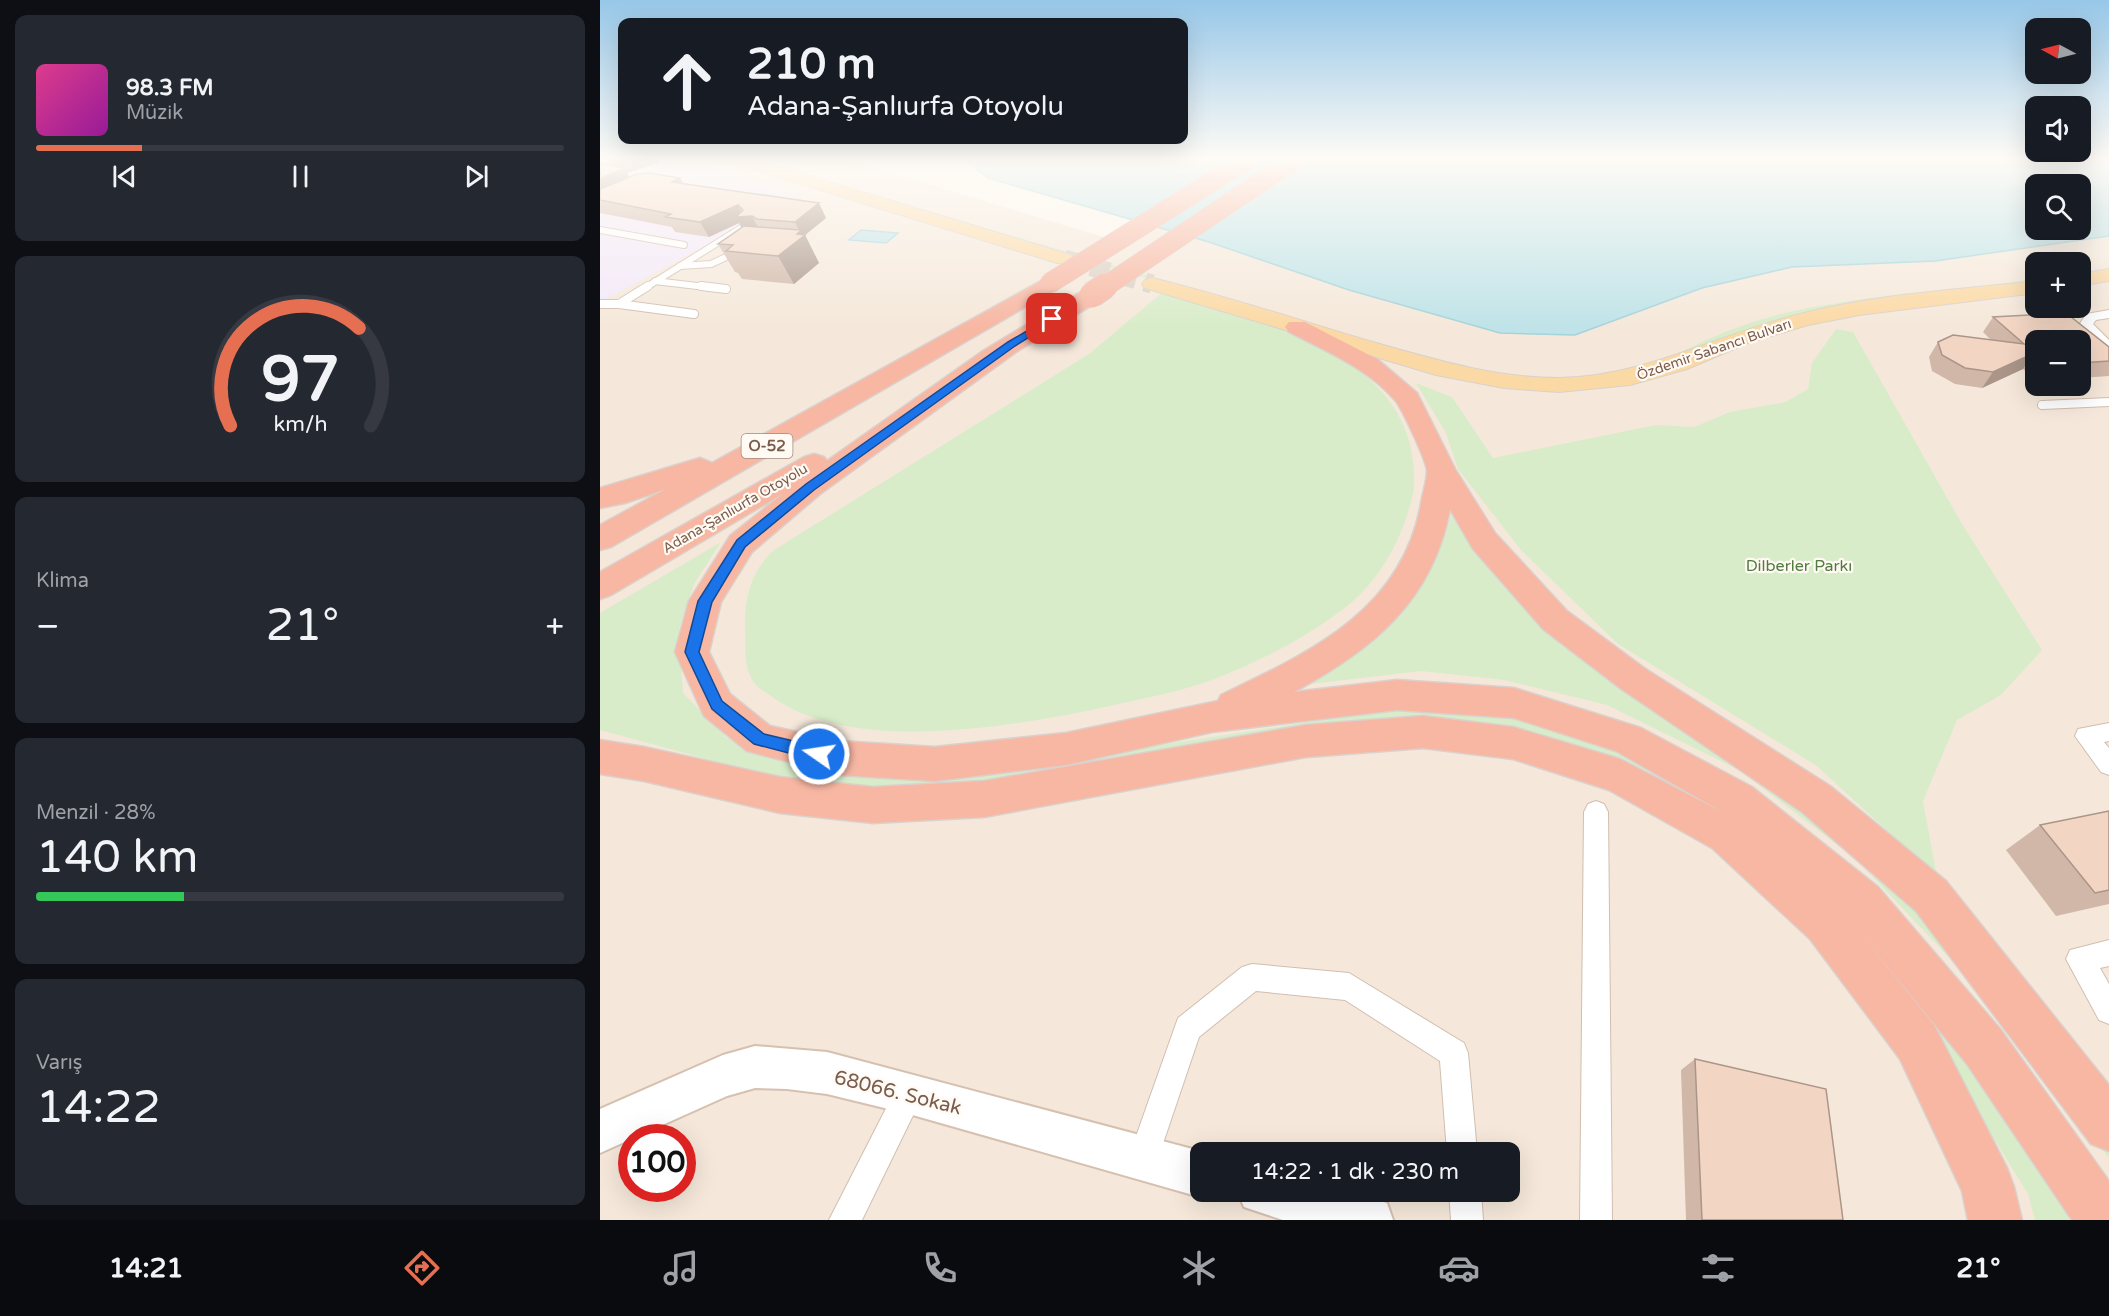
<!DOCTYPE html>
<html lang="tr">
<head>
<meta charset="utf-8">
<style>
	:root { --surface:#171b24; --page:#242831; --text:#f1f3f6; --muted:#9ea1a6; --line:#363941; --accent:#e76f51 }
	body { margin:0; font-family:"Varela Round",sans-serif; background:var(--page); color:var(--text); height:100vh; display:flex; flex-direction:column; font-size:22px; white-space:nowrap }
	* { box-sizing:border-box; margin:0 }
	p { font-size:20px; color:var(--muted) }
	.icon { flex:none; width:33px; height:33px; fill:none; stroke:currentColor; stroke-width:2; stroke-linecap:round; stroke-linejoin:round }
	.map { position:relative; flex:1; overflow:hidden }
	.details { display:flex; flex-direction:column; gap:15px; padding:15px; background:#0d0f14; width:600px }
	.details>* { flex:none }
	.hud { position:absolute; left:18px; top:18px; width:570px; height:126px; border-radius:12px; box-shadow:0 6px 24px #0002; background:#171b24; color:var(--text); overflow:hidden }
	.needle { width:39px; rotate:277deg }
	.fabs { position:absolute; left:1425px; top:18px; display:grid; gap:12px }
	.fabs a { display:grid; place-items:center; width:66px; height:66px; border-radius:12px; background:var(--surface); box-shadow:0 6px 24px #0002; font-size:30px }
	.speed { position:absolute; left:18px; top:1124px; display:flex; gap:12px; font-size:30px; font-weight:700; text-align:center }
	.speed>* { display:grid; place-content:center; width:78px; height:78px; border-radius:50%; background:var(--surface); box-shadow:0 6px 24px #0002; line-height:1 }
	.speed .limit { border:9px solid #d22; background:#fff; color:#111 }
	.pin { position:absolute; display:grid; place-items:center; width:51px; height:51px; color:#fff; margin:-26px; border-radius:12px; box-shadow:0 3px 9px #0006 }
	.me { position:absolute; width:66px; margin:-33px; rotate:283deg; stroke-linejoin:round; filter:drop-shadow(0 0 4px #0008) }
	.turn { display:flex; align-items:center; gap:21px; height:126px; padding:0 30px; font-size:27px }
	.turn .icon { width:78px; height:78px; stroke-width:2.5 }
	.turn b { display:block; font-size:42px; line-height:51px }
	.big { font-size:45px; font-weight:600; line-height:1.1 }
	.details .card { flex:1; display:flex; flex-direction:column; justify-content:center; gap:9px; min-width:0; padding:0 21px; border-radius:12px; background:var(--page) }
	.details .dial { align-items:center; gap:0 }
	.dial svg { height:156px; overflow:visible; fill:none; stroke:var(--line); stroke-width:7; stroke-linecap:round; text-anchor:middle }
	.dial text { fill:var(--text); stroke:none }
	.song { display:flex; align-items:center; gap:18px }
	.cover { width:72px; height:72px; border-radius:9px; background:linear-gradient(135deg,hsl(330 70% 55%),hsl(300 70% 35%)) }
	.played { height:6px; border-radius:3px; background:linear-gradient(90deg,var(--accent) 20%,var(--line) 20%) }
	.keys { display:flex; justify-content:space-around; direction:ltr }
	.heat { display:flex; justify-content:space-between; align-items:center; font-size:33px; direction:ltr }
	.charge { height:9px; border-radius:4px; background:linear-gradient(90deg,#34c759 28%,var(--line) 0) }
	.trip { position:absolute; left:590px; top:1142px; width:330px; height:60px; border-radius:12px; background:var(--surface); box-shadow:0 6px 24px #0002; font-weight:600; line-height:60px; text-align:center }
	.tabs { display:flex; height:96px; justify-content:space-around; align-items:center; background:#090b0e; color:var(--muted) }
	.tabs .icon { width:42px; height:42px }
	.tabs .current { color:var(--accent) }
	.tabs b { font-size:27px; color:var(--text) }
	main { display:flex; flex:1; min-height:0 }
	.map>svg:first-child { display:block }
	.residential { fill:#f5e8da; fill-rule:evenodd }
	.education { fill:#f3e8fa }
	.green { fill:#d8ecc9 }
	.water { fill:#bfe3e8; stroke:#a5d3da; stroke-width:1.5; fill-rule:evenodd }
	.lines { fill:none; stroke-linecap:round; stroke-linejoin:round }
	.primary-tunnel { stroke:#dcd0c4; stroke-width:19; stroke-dasharray:19 9; stroke-linecap:butt }
	.lane-far1-casing { stroke:#d1beb0; stroke-width:8 }
	.lane-casing { stroke:#d1beb0; stroke-width:10 }
	.street-casing { stroke:#d1beb0; stroke-width:2 }
	.secondary-casing { stroke:#d6c0b0; stroke-width:4 }
	.primary-casing { stroke:#dad1cd; stroke-width:2 }
	.highway-casing { stroke:#dad1cd; stroke-width:3 }
	.lane-far1 { stroke:#fff; stroke-width:6 }
	.lane { stroke:#fff; stroke-width:8 }
	.street { fill:#fff; fill-rule:evenodd }
	.secondary { fill:#fff; fill-rule:evenodd }
	.primary { fill:#fbd9a5; fill-rule:evenodd }
	.highway { fill:#f7b7a3; fill-rule:evenodd }
	.highway-bridge-far1-casing { stroke:#dad1cd; stroke-width:21; stroke-linecap:butt }
	.highway-bridge-casing { stroke:#dad1cd; stroke-width:27; stroke-linecap:butt }
	.highway-bridge-far1 { stroke:#f7b7a3; stroke-width:20 }
	.highway-bridge { stroke:#f7b7a3; stroke-width:25 }
	.wall { fill:#d1b7a8 }
	.shaded-wall { fill:#aa9588 }
	.building { fill:#f3d5c3; stroke:#aa9588; stroke-width:1.5 }
	.route { fill:#1a73e8; stroke:#114b97; stroke-width:1.5 }
	.labels { text-anchor:middle; stroke-width:4.5; stroke-linejoin:round; paint-order:stroke }
	.far-street-label { font-size:14px; fill:#7a5c4d; stroke:#fffaf3 }
	.shield { fill:#fffaf3; stroke:#a28b7f; stroke-width:1.5 }
	.shield-label { font-size:15px; font-weight:bold; fill:#7a5c4d }
	.park-label { font-size:16px; fill:#537a41; stroke:#fffaf3 }
	.near-street-label { font-size:20px; fill:#7a5c4d; stroke:#fffaf3 }
</style>
</head>
<body>
<main>
<section class="details">
<div class="card">
<div class="song"><i class="cover"></i><div><b>98.3 FM</b><p>Müzik</p></div></div>
<div class="played"></div>
<div class="keys"><svg class="icon" aria-label="previous" viewBox="0 0 24 24"><path d="M18 5L8 12l10 7zM5 5v14"/></svg><svg class="icon" aria-label="pause" viewBox="0 0 24 24"><path d="M8 5v14M16 5v14"/></svg><svg class="icon" aria-label="next" viewBox="0 0 24 24"><path d="M6 5l10 7-10 7zM19 5v14"/></svg></div>
</div>
<div class="card dial"><svg viewBox="0 0 100 80">
<path d="M14 69A42 42 0 1 1 86 69"/>
<path d="M14 69A42 42 0 0 1 80 19" stroke="#e76f51"/>
<text x="50" y="56" font-size="32" font-weight="700">97</text>
<text x="50" y="72" font-size="11">km/h</text>
</svg></div>
<div class="card"><p>Klima</p>
<div class="heat"><a>−</a><b class="big">21°</b><a>+</a></div>
</div>
<div class="card"><p>Menzil · 28%</p><b class="big">140 km</b><div class="charge"></div></div>
<div class="card"><p>Varış</p><b class="big">14:22</b></div>
</section>
<div class="map">
<svg width="1509" height="1220" viewBox="0 0 1509 1220">
	<rect width="100%" height="100%" fill="#fdf6ec"/>
	<path class="residential" d="M0 159H245L530 245 659 159H1509V1220H0ZM1436 184H1480V230H1436ZM1436 262H1480V308H1436ZM1436 340H1480V386H1436ZM32 1137H82V1188H32ZM600 1152H909V1191H600Z"/>
	<path class="education" d="M0 159H88L200 195 4 300 0 299Z"/>
	<g class="green">
		<path d="M150 159 847 363C919 382 1000 385 1070 357 1084 352 1097 343 1111 338 1145 323 1183 312 1219 306 1290 293 1364 289 1435 279V282L1224 309 1164 323 1036 371 999 378 958 380 912 378 844 365 470 256Z"/>
		<path d="M563 292C648 319 784 344 810 444 813 459 816 478 813 494 803 538 779 583 742 610 703 639 659 662 614 679 581 692 544 698 510 706 417 726 258 755 175 699 169 694 160 690 155 684 143 669 146 647 145 629 144 598 151 571 174 550L489 354Z"/>
		<path d="M1236 329 1253 332 1362 524 1442 650 1401 695 1357 720 1323 801 1337 877 1217 766 1018 644 921 550 858 469 846 433 816 383 852 397 893 458 1056 425 1094 427 1130 412 1186 402 1208 389 1212 363Z"/>
		<path d="M854 501 890 560 1278 862 1509 1143V1158L1375 985 1256 859 1139 770 1007 705 904 680 821 671 702 685 799 614 829 571 849 523Z"/>
		<path d="M121 542 94 584 79 629 83 693 127 738 220 772 296 779 426 770 560 745 786 710H855L927 721 986 737 1069 772 1213 876 1326 997 1476 1220H1435L1428 1194 1313 1007 1203 885 928 734 291 793 202 785 0 730V613Z"/>
	</g>
	<g class="water">
		<path d="M364 159H966L1046 162 1095 159H1509V236L1335 261 1192 267 1102 288 975 335 900 333 749 290 609 242 388 178ZM1436 184H1480V230H1436Z"/>
		<path d="M261 230 298 233 286 243 249 240Z"/>
	</g>
	<g class="lines">
		<path class="primary-tunnel" d="M464 259 552 284"/>
		<defs>
			<g id="lane-far1">
				<path d="M0 230 84 245"/>
				<path d="M80 266 111 264 139 251"/>
				<path d="M55 281 114 288"/>
				<path d="M45 288 146 225"/>
			</g>
			<g id="lane">
				<path d="M101 286 126 289"/>
				<path d="M19 304 48 286"/>
				<path d="M19 304 94 314"/>
				<path d="M1442 405 1509 402"/>
			</g>
			<g id="street">
				<path d="M0 300H19L26 304 19 308H0Z"/>
				<path d="M1509 310V318L1496 320 1493 324 1509 340V352L1504 351 1479 325 1486 314Z"/>
				<path d="M1509 723V741L1504 742 1509 748V775L1501 772 1475 736 1478 729Z"/>
				<path d="M996 801 1004 804 1008 812 1012 1220H980L984 812 988 804Z"/>
				<path d="M1509 940V966L1500 968 1509 984V1024L1499 1020 1466 959 1470 950Z"/>
				<path d="M652 964 749 973 864 1043 868 1053 877 1152H847L840 1061 745 1000 656 991 599 1037 554 1170 543 1174 532 1170 528 1159 578 1018 642 967Z"/>
				<path d="M309 1078 319 1083 324 1093 262 1220H229L299 1083Z"/>
				<path d="M849 1191H881L883 1220H851Z"/>
			</g>
			<g id="secondary">
				<path d="M155 1046 227 1052 600 1151V1191H614L600 1197 309 1114 227 1094 187 1089 155 1088 127 1096 0 1153V1109L123 1055Z"/>
				<path d="M637 1191H748L787 1203 793 1220H683L644 1207Z"/>
			</g>
			<g id="primary">
				<path d="M130 159H154L471 255 474 259 471 263H457L132 163Z"/>
				<path d="M1509 269V281L1480 286V274Z"/>
				<path d="M552 278C627 296 701 321 776 343 836 360 896 378 959 378 1045 377 1118 334 1200 314 1276 294 1358 290 1436 281V293L1259 315 1208 325 1148 343 1087 369 1030 385 959 392 904 388 836 375 545 288 542 284 545 280Z"/>
			</g>
			<g id="highway">
				<path d="M450 276 458 278 461 283 458 288 11 547 0 550V525L66 489 25 503 0 508V488L100 458 112 463Z"/>
				<path d="M492 288 500 290 503 295 500 300 416 352 220 494 152 552 121 602 109 652 130 694 170 726 239 741 335 747 466 733 618 701 621 695C713 651 805 609 822 498 824 489 827 480 827 471 827 462 802 408 795 400 767 368 726 351 689 332L685 327 689 322H705L777 359 817 393 855 469 895 533 967 611 1044 668 1230 786 1346 881 1509 1085V1151L1491 1144 1316 911 1202 812 1020 688 943 629 873 549 850 509C833 601 772 650 694 692L797 680 914 688 1041 728 1152 787 1278 887 1401 1030 1509 1181V1220H1472L1367 1064 1246 916 1334 1025 1407 1168 1414 1187 1422 1220H1368L1362 1191 1300 1059 1210 939 1112 848 1009 790 913 759 823 748 706 757 384 817 273 823 180 813 44 781 0 774V740L44 747 180 777 273 787 384 781 706 725 823 716 913 727 1020 759 1124 813 1016 751 914 718 797 710 612 732 466 765 335 781 239 775 147 751 104 716 75 652 89 601 130 536 184 493 11 595 0 599V572L204 457 214 454 224 457 227 461 383 351 484 290Z"/>
			</g>
		</defs>
		<use href="#lane-far1" class="lane-far1-casing"/>
		<use href="#lane" class="lane-casing"/>
		<use href="#street" class="street-casing"/>
		<use href="#secondary" class="secondary-casing"/>
		<use href="#primary" class="primary-casing"/>
		<use href="#highway" class="highway-casing"/>
		<use href="#lane-far1" class="lane-far1"/>
		<use href="#lane" class="lane"/>
		<use href="#street" class="street"/>
		<use href="#secondary" class="secondary"/>
		<use href="#primary" class="primary"/>
		<use href="#highway" class="highway"/>
		<defs>
			<g id="highway-bridge-far1">
				<path d="M450 283 648 159"/>
				<path d="M503 288 695 159"/>
			</g>
			<path id="highway-bridge" d="M492 295 505 286"/>
		</defs>
		<use href="#highway-bridge-far1" class="highway-bridge-far1-casing"/>
		<use href="#highway-bridge" class="highway-bridge-casing"/>
		<use href="#highway-bridge-far1" class="highway-bridge-far1"/>
		<use href="#highway-bridge" class="highway-bridge"/>
	</g>
	<g class="wall">
		<path d="M0 159 59 163 27 173 29 177 83 184 226 218 205 235 219 263 194 284 142 279 138 273 135 272 118 244 142 228 139 223 109 237 75 232 72 227 0 213Z"/>
		<path d="M1393 317 1509 347V376L1480 378V340H1436V380L1423 369 1382 388 1355 384 1332 371 1329 357 1338 342 1391 340 1383 332Z"/>
		<path d="M1509 811V904L1456 916 1406 850 1440 825Z"/>
		<path d="M1095 1059 1243 1220H1086L1081 1070Z"/>
	</g>
	<g class="shaded-wall">
		<path d="M18 159H57L59 163 27 173 33 183 0 198V164Z"/>
		<path d="M80 178 88 193 72 182Z"/>
		<path d="M219 203 226 218 205 235 219 263 194 284 178 256 200 232 195 222Z"/>
		<path d="M138 205 144 216H152L160 231 144 232 139 223 109 237 100 222Z"/>
		<path d="M1434 353 1423 369 1382 388 1393 372Z"/>
	</g>
	<g class="building">
		<path d="M0 159H18L0 164Z"/>
		<path d="M0 164 24 168 0 179Z"/>
		<path d="M49 173 80 178 72 182 219 203 195 222 157 219 152 216 136 217 143 210 138 205 100 222 65 217 71 214 0 200V189L37 174Z"/>
		<path d="M144 226 202 230 197 234 205 235 178 256 126 251 133 245 118 244Z"/>
		<path d="M1466 313 1509 347V361L1480 363V340H1436V354L1434 353 1393 372 1365 368 1342 355 1338 342 1353 335 1424 344 1393 317Z"/>
		<path d="M1509 811V890L1495 893 1440 825Z"/>
		<path d="M1095 1059 1226 1089 1243 1220H1102Z"/>
	</g>
	<linearGradient id="sky" x2="0" y2="1"><stop stop-color="#97c7e8"/><stop offset="0.48" stop-color="#fefbf6"/><stop offset="1" stop-color="#fefbf6" stop-opacity="0"/></linearGradient>
	<rect width="1509" height="329" fill="url(#sky)"/>
	<path class="route" d="M452 316 457 319 455 321 415 346 214 490 145 547 112 602 99 652 122 701 164 734 219 747 225 749 227 754 225 759 219 761 154 744 112 709 85 652 98 601 137 540 206 484 408 342Z"/>
	<g class="labels">
		<g class="far-street-label">
			<text transform="translate(1114 349) rotate(-19)" y="5">Özdemir Sabancı Bulvarı</text>
			<text transform="translate(135 508) rotate(-30)" y="5">Adana-Şanlıurfa Otoyolu</text>
		</g>
		<rect class="shield" x="141.5" y="434" width="51" height="24" rx="4.5"/>
		<g class="shield-label">
			<text x="167" y="451">O-52</text>
		</g>
		<g class="park-label">
			<text x="1199" y="571">Dilberler Parkı</text>
		</g>
		<g class="near-street-label">
			<text transform="translate(298 1092) rotate(14)" y="7">68066. Sokak</text>
		</g>
	</g>
</svg>
<div class="fabs">
<a><svg class="needle" viewBox="-14 -14 28 28"><path d="M0-13l5 13h-10z" fill="#e53935"/><path d="M0 13l5-13h-10z" fill="#9ea1a6"/></svg></a>
<a><svg class="icon" aria-label="sound" viewBox="0 0 24 24"><path d="M4 9h4l5-4v14l-5-4H4zM17 9q2 3 0 6"/></svg></a>
<a><svg class="icon" aria-label="search" viewBox="0 0 24 24"><circle cx="10" cy="10" r="6"/><path d="M15 15l6 6"/></svg></a>
<a>+</a>
<a>−</a>
</div>
<div class="speed"><div class="limit">100</div></div>
<div class="pin" style="left:452px;top:319px;background:#d93025"><svg class="icon" aria-label="arrive" viewBox="0 0 24 24"><path d="M6 21V4h12l-3 4 3 4H6"/></svg></div>
<svg class="me" style="left:219px;top:754px" viewBox="-20 -20 40 40"><circle r="17" fill="#1a73e8" stroke="#fff" stroke-width="3"/><path d="M0-11L8 9 0 5-8 9z" fill="#fff"/></svg>
<div class="trip">14:22 · 1 dk · 230 m</div>
<div class="hud">
<div class="turn"><svg class="icon" aria-label="ahead" viewBox="0 0 24 24"><path d="M12 20V5M6 11l6-6 6 6"/></svg><div><b>210 m</b>Adana-Şanlıurfa Otoyolu</div></div>
</div>
</div>
</main>
<nav class="tabs">
<b>14:21</b>
<svg class="icon current" aria-label="directions" viewBox="0 0 24 24"><path d="M12 3l9 9-9 9-9-9zM9 14v-3h6M13 9l2 2-2 2"/></svg>
<svg class="icon" aria-label="music" viewBox="0 0 24 24"><path d="M9 18V5l10-2v13"/><circle cx="6" cy="18" r="3"/><circle cx="16" cy="16" r="3"/></svg>
<svg class="icon" aria-label="phone" viewBox="0 0 24 24"><path d="M5 4h4l2 5-3 2q2 4 5 5l2-3 5 2v4C11 20 4 13 5 4z"/></svg>
<svg class="icon" aria-label="climate" viewBox="0 0 24 24"><path d="M12 3v18M4 7l16 10M4 17L20 7"/></svg>
<svg class="icon" aria-label="car" viewBox="0 0 24 24"><path d="M5 17H2v-5l4-1 3-4h7l3 4 3 1v5h-3M9 17h6M6 11h13"/><circle cx="7" cy="17" r="2"/><circle cx="17" cy="17" r="2"/></svg>
<svg class="icon" aria-label="filters" viewBox="0 0 24 24"><path d="M4 7h16M4 17h16"/><circle cx="9" cy="7" r="2"/><circle cx="15" cy="17" r="2"/></svg>
<b>21°</b>
</nav>
</body>
</html>
